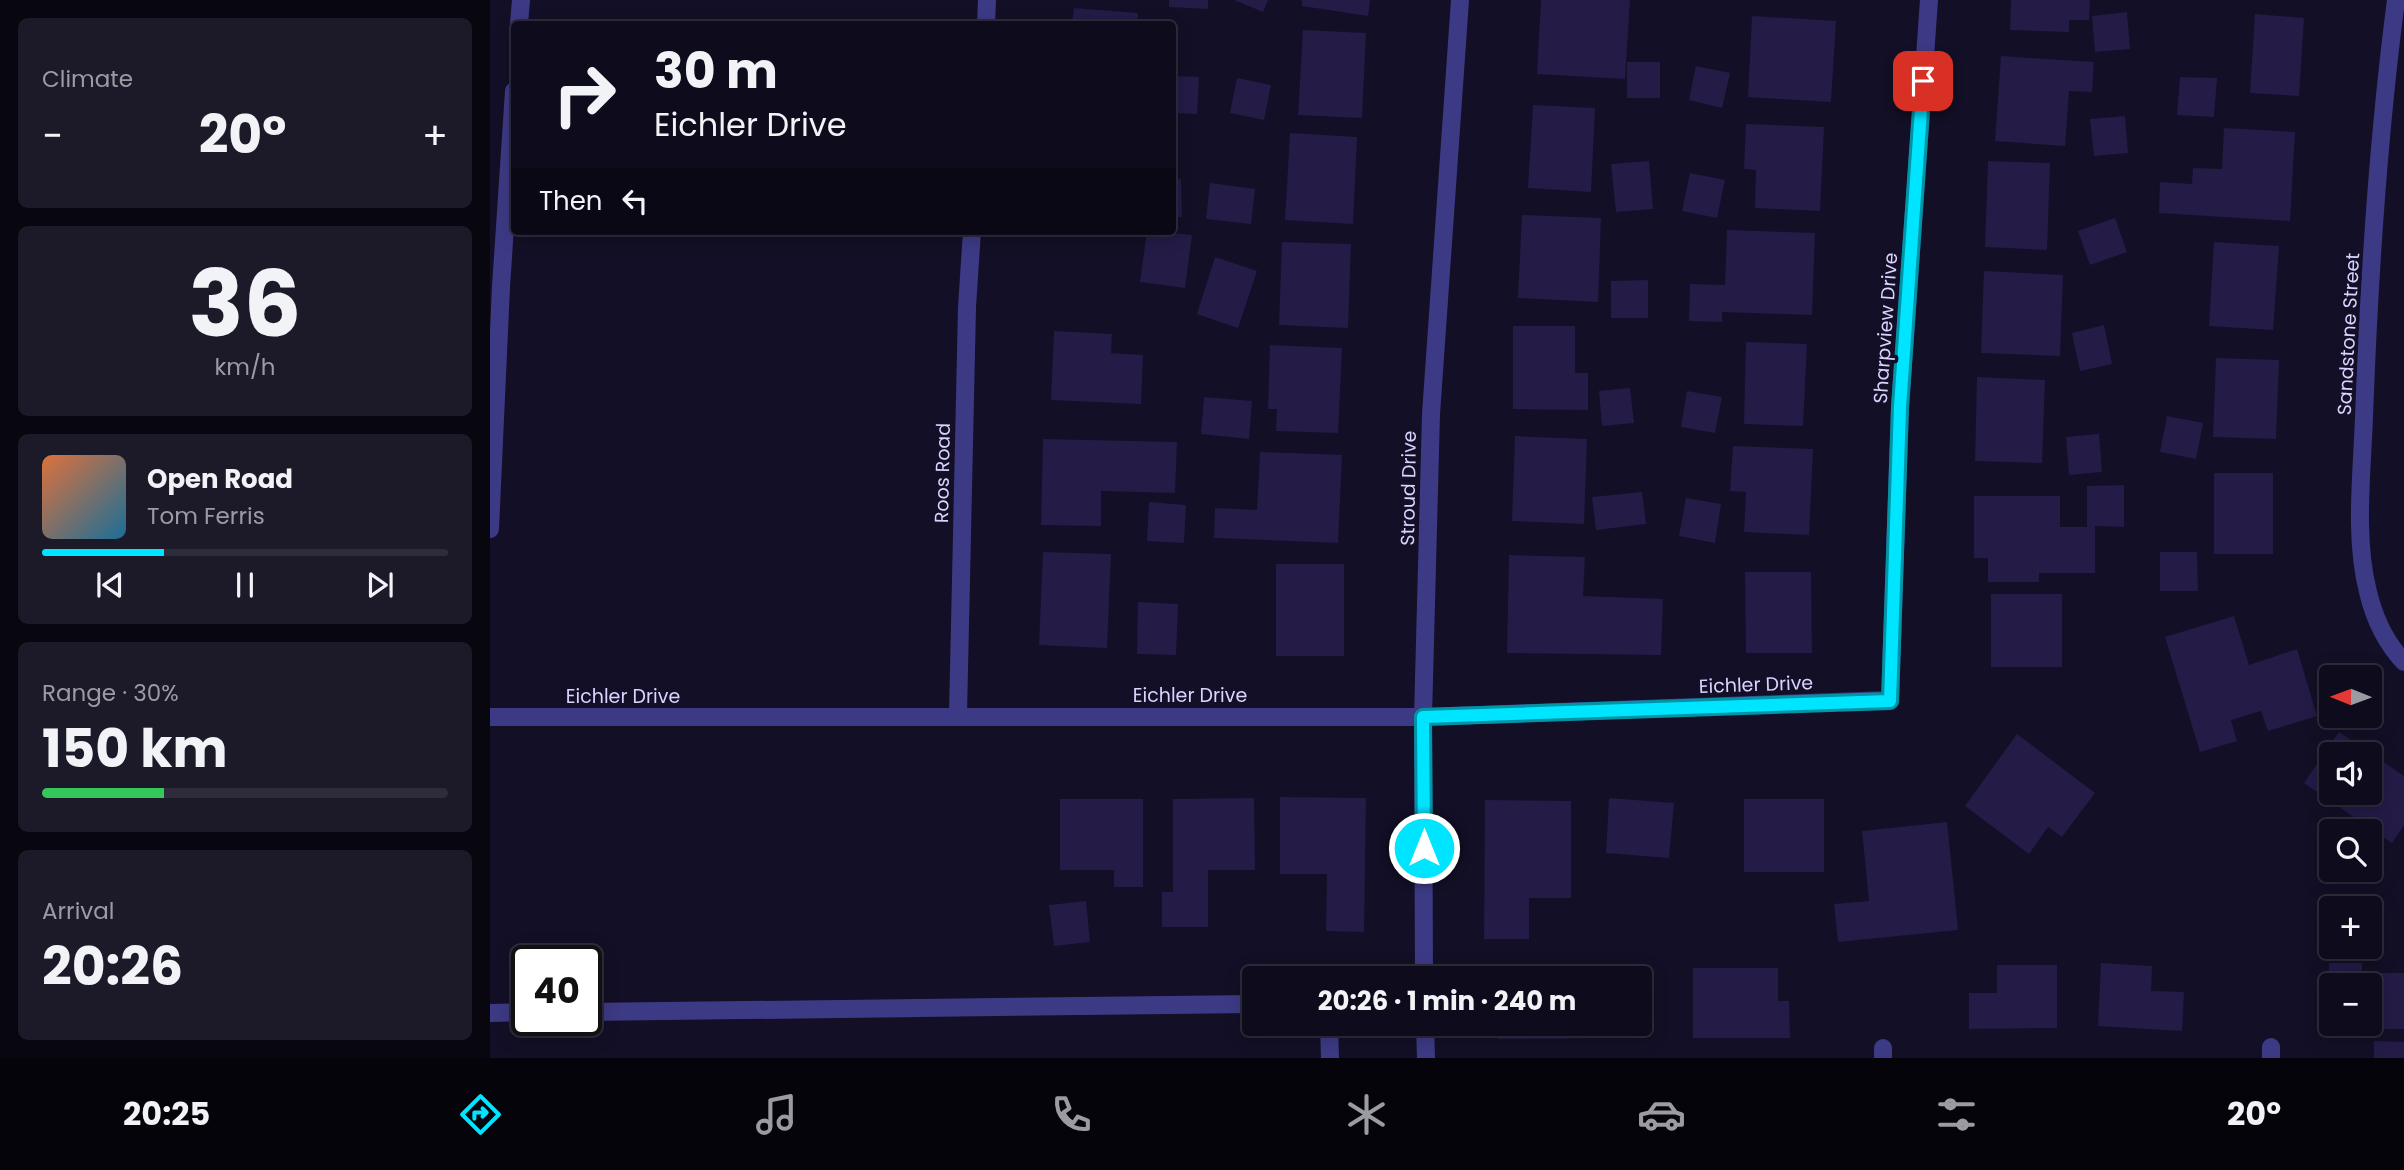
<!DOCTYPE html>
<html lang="en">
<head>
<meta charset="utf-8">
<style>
	:root { --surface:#0e0b1c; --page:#1c1929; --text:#f1f3f6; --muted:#9b9ba3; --line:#2e2b3b; --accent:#00e5ff }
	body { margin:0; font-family:Poppins,sans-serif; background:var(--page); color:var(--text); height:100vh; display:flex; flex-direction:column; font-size:26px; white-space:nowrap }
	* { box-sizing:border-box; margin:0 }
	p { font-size:23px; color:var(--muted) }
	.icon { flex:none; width:38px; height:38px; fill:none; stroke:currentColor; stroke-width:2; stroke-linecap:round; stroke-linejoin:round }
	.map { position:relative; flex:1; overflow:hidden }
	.side { display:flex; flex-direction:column; gap:18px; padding:18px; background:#08060f; width:490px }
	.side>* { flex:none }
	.banner { position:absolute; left:21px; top:21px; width:665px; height:214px; border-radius:7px; box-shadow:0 4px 18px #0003,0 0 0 2px var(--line); background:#0e0b1c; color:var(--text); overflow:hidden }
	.needle { width:46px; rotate:271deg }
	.buttons { position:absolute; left:1829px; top:665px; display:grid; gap:14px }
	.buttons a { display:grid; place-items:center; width:63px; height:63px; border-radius:7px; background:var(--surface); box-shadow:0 4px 18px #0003,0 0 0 2px var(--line); font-size:35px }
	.speed { position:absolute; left:21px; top:945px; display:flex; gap:14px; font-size:35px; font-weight:700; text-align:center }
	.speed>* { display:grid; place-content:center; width:91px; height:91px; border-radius:50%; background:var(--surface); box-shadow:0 4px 18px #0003,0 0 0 2px var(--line); line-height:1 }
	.speed .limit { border:4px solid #111; border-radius:10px; background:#fff; color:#111 }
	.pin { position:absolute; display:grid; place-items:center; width:60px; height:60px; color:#fff; margin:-30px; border-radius:14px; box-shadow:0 4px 10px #0006 }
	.me { position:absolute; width:77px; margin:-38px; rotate:0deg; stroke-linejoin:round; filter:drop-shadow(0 0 5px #0008) }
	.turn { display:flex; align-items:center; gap:24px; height:147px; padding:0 28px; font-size:32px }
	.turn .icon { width:91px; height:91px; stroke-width:2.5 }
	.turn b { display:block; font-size:49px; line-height:60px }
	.then { display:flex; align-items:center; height:66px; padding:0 28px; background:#0003; gap:14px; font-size:26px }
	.big { font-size:52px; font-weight:700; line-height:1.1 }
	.side .tile { flex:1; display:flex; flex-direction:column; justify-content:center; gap:10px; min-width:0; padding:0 24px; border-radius:10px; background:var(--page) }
	.side .dial { align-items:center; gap:0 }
	.dial b { font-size:91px; line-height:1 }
	.song { display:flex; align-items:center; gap:21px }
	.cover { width:84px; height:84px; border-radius:10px; background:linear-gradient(135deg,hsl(20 70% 55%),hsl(200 70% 35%)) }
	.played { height:7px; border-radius:4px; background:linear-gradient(90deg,var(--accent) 30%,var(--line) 30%) }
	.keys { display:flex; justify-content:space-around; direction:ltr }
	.heat { display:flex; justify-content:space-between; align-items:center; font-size:38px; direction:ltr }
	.charge { height:10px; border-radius:5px; background:linear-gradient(90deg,#34c759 30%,var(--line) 0) }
	.trip { position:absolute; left:752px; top:966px; width:410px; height:70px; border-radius:7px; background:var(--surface); box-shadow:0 4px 18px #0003,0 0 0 2px var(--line); font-weight:700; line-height:70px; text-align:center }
	.dock { display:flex; height:112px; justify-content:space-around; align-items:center; background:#06040b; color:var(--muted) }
	.dock .icon { width:49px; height:49px }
	.dock .active { color:var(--accent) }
	.dock b { font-size:32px; color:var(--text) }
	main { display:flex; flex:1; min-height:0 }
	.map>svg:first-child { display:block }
	.building { fill:#241b47; fill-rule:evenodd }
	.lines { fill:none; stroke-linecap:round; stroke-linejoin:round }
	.service { stroke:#3d3a85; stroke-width:18 }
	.minor { stroke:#3d3a85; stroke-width:18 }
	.tertiary { stroke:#3d3a85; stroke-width:18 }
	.route-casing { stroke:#0095a6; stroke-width:18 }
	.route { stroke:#00e5ff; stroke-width:12 }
	.labels { text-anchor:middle; stroke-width:7; stroke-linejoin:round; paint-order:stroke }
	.street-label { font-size:19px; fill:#d9d4ff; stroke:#130f26 }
</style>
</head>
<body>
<main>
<section class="side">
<div class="tile"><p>Climate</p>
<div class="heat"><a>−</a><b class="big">20°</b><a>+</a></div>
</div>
<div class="tile dial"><b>36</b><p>km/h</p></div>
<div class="tile">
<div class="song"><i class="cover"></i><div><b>Open Road</b><p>Tom Ferris</p></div></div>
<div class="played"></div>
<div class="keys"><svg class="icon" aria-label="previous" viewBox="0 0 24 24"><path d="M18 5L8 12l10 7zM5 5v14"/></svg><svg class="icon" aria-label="pause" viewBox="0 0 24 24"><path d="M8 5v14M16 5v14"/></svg><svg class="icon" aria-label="next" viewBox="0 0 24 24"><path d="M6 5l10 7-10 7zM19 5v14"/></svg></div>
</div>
<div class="tile"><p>Range · 30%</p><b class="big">150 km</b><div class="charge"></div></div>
<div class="tile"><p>Arrival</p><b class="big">20:26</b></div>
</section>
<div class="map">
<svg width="1914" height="1058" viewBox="0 0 1914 1058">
	<rect width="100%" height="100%" fill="#130f26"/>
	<g class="building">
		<path d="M679 0H718V9L679 7Z"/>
		<path d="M744 0H778L773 12Z"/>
		<path d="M812 0H880L878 16 812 6Z"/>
		<path d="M1051 0H1140L1135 79 1047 74Z"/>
		<path d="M1521 0H1600L1599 20H1579V32L1520 30Z"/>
		<path d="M584 8 648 13 647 24H582Z"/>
		<path d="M1637 12 1640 49 1605 52 1602 16Z"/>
		<path d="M1765 14 1814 18 1809 96 1760 93Z"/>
		<path d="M1262 16 1346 21 1341 102 1258 97Z"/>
		<path d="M813 30 876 33 872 118 808 115Z"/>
		<path d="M1511 56 1604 62 1602 92 1579 91 1575 146 1505 141Z"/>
		<rect x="1137" y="62" width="33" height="36"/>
		<path d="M1206 66 1240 73 1232 108 1199 100Z"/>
		<path d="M682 76 709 77 707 114 682 113Z"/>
		<path d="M1690 77 1727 78 1724 117 1687 115Z"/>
		<path d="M747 78 781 85 774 120 740 113Z"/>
		<path d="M1043 105 1105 108 1101 192 1038 188Z"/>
		<path d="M1635 116 1638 153 1604 156 1600 119Z"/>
		<path d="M1256 124 1334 127 1330 211 1265 208 1266 170 1254 169Z"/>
		<path d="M1734 128 1805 132 1800 221 1669 213 1670 182 1702 184 1703 168 1732 169Z"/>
		<path d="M800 133 867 137 863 224 795 220Z"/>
		<path d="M1159 161 1163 209 1126 212 1121 164Z"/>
		<path d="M1498 161 1560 163 1557 250 1495 247Z"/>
		<path d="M1200 173 1235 180 1227 218 1192 211Z"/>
		<path d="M691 179 692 217H682V180Z"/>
		<path d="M720 183 765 189 761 224 716 219Z"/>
		<path d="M1032 215 1111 218 1108 302 1028 298Z"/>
		<path d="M1625 218 1637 252 1600 265 1588 231Z"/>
		<path d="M1237 230 1325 233 1322 315 1232 312V322L1199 321 1200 284 1235 285Z"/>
		<path d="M657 231 702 235 695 288 650 282Z"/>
		<path d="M792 242 861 244 858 328 789 325Z"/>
		<path d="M1724 242 1789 246 1783 330 1719 326Z"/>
		<path d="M725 257 767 271 748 328 707 314Z"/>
		<path d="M1494 271 1573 275 1570 356 1491 353Z"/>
		<path d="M1158 280V318H1121V281Z"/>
		<path d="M1614 325 1622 364 1590 371 1582 333Z"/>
		<path d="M1023 326H1085V373H1098V410L1023 409Z"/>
		<path d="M564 331 622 334 621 353 653 355 651 404 561 400Z"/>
		<path d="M1256 342 1317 344 1313 426 1254 424Z"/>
		<path d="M780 345 852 348 848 433 786 431 787 409H778Z"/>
		<path d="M1726 358 1789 360 1786 439 1723 437Z"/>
		<path d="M1487 377 1555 380 1552 463 1485 461Z"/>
		<path d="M1140 388 1144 423 1112 426 1109 391Z"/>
		<path d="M1197 391 1232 397 1225 433 1191 427Z"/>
		<path d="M714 397 762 401 759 439 711 434Z"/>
		<path d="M1677 416 1713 423 1706 459 1670 452Z"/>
		<path d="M1609 434 1612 472 1579 475 1576 437Z"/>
		<path d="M1025 436 1097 439 1094 524 1022 521Z"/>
		<path d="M553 439 687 442 685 493 611 491V526L551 525Z"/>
		<path d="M1243 446 1323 449 1319 535 1254 532 1256 492 1240 491Z"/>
		<path d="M770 452 852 455 848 543 724 538 725 508 767 510Z"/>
		<rect x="1724" y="473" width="59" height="81"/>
		<path d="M1634 485V527L1605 526V573H1549V582H1498V558H1484V496H1570V527H1597V486Z"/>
		<path d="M1152 492 1156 524 1106 530 1102 497Z"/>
		<path d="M1196 498 1231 504 1225 543 1189 536Z"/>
		<path d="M659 502 696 505 694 543 657 541Z"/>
		<path d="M553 552 621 554 617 648 549 645Z"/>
		<path d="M1670 552H1707L1708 591H1670Z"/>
		<path d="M1019 555 1095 557 1093 596 1173 599 1171 655 1017 653Z"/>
		<rect x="786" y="564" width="68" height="92"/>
		<path d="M1255 572H1321L1322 653H1256Z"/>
		<rect x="1501" y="594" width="71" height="73"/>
		<path d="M648 602 688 604 686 655 647 654Z"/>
		<path d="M1744 616 1759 665 1807 649 1827 716 1778 731 1771 711 1741 720 1747 741 1710 752 1675 637Z"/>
		<path d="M1849 732 1914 776V825L1902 843 1814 783ZM1841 754H1880V793H1841Z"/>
		<path d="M1527 734 1605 793 1572 837 1558 827 1539 854 1475 806Z"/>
		<path d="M790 797 876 798 874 932 836 931 837 874H790Z"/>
		<path d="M764 798 765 870H718V927H672V892H683V799Z"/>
		<path d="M1119 798 1184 803 1179 858 1116 853Z"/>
		<path d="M570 799H653V887H624V870H570Z"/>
		<rect x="1254" y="799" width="80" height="73"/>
		<path d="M995 800 1081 801V898H1039V939H994Z"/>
		<path d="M1457 822 1468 930 1348 942 1344 904 1379 901 1372 831Z"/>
		<path d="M596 901 600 942 564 946 559 905Z"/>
		<path d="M1611 963 1662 966 1661 991 1694 992 1692 1031 1608 1026Z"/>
		<path d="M1839 963H1872V973H1914V1029H1883L1880 985H1839Z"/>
		<path d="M1507 965H1567V1028L1479 1029V993H1507Z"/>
		<path d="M1203 968H1288V1001H1299L1300 1038H1203Z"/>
		<rect x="1051" y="970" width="45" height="8"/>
		<path d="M1008 1024H1138V1038L1008 1039Z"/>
		<path d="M1884 1041 1914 1042V1058H1884Z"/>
	</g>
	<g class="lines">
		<g class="service">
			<path d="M96 1012 765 1004"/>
			<path d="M0 1013 37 1012"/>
			<path d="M839 1024 840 1058"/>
		</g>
		<g class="minor">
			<path d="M1906 0C1888 138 1879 278 1874 417 1872 474 1864 537 1878 592 1884 617 1896 643 1914 662"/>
			<path d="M29 24 31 0"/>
			<path d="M496 24 497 0"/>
			<path d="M0 529 11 287 24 91"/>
			<path d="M468 715 477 307 482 231"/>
			<path d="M0 717H933L1400 700 1410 407 1439 0"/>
			<path d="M1781 1047V1058"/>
			<path d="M1393 1048V1058"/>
		</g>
		<g class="tertiary">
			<path d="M934 978 933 717 941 414 970 0"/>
			<path d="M935 1024 936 1058"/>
		</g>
	</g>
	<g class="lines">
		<defs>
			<path id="route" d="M934 848 933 717 1400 701 1410 407 1433 81"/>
		</defs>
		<use href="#route" class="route-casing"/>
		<use href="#route" class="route"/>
	</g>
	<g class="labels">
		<g class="street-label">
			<text transform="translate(1395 328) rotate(-86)" y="7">Sharpview Drive</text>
			<text transform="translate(1858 334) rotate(-87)" y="7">Sandstone Street</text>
			<text transform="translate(452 473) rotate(-89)" y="7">Roos Road</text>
			<text transform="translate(918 488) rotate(-89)" y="7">Stroud Drive</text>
			<text transform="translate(1266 684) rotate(-2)" y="7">Eichler Drive</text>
			<text x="700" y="702">Eichler Drive</text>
			<text x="133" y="703">Eichler Drive</text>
		</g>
	</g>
</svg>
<div class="buttons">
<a><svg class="needle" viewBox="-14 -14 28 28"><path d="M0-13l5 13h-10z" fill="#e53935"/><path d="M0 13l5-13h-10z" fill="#9b9ba3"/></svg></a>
<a><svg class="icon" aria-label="sound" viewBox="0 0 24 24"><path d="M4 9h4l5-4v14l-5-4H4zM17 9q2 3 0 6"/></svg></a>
<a><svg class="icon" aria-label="search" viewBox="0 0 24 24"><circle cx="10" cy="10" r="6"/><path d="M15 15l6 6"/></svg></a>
<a>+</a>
<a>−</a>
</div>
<div class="speed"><div class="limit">40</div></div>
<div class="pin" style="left:1433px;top:81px;background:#d93025"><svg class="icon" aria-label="arrive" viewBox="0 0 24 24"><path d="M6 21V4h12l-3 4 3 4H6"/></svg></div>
<svg class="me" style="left:934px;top:848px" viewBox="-20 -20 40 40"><circle r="17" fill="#00e5ff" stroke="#fff" stroke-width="3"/><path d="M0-11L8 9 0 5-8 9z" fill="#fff"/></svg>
<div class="trip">20:26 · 1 min · 240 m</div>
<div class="banner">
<div class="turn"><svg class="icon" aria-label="right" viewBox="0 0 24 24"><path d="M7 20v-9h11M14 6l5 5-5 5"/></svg><div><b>30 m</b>Eichler Drive</div></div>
<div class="then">Then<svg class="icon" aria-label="left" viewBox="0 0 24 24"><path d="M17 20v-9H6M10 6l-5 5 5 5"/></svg></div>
</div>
</div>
</main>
<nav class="dock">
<b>20:25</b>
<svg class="icon active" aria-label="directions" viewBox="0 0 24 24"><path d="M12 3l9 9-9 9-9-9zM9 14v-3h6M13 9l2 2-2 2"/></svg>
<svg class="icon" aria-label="music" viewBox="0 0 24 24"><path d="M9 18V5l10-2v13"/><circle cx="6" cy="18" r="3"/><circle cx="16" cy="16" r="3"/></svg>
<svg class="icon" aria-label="phone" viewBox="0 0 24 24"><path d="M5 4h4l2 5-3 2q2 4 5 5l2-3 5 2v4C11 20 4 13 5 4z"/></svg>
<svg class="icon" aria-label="climate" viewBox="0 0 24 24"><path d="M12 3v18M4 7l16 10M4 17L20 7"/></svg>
<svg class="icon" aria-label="car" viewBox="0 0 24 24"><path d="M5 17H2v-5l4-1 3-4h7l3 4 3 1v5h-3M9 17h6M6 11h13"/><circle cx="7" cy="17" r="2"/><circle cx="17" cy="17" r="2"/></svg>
<svg class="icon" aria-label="filters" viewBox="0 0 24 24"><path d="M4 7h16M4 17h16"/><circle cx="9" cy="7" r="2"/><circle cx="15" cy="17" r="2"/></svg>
<b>20°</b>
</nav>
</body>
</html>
